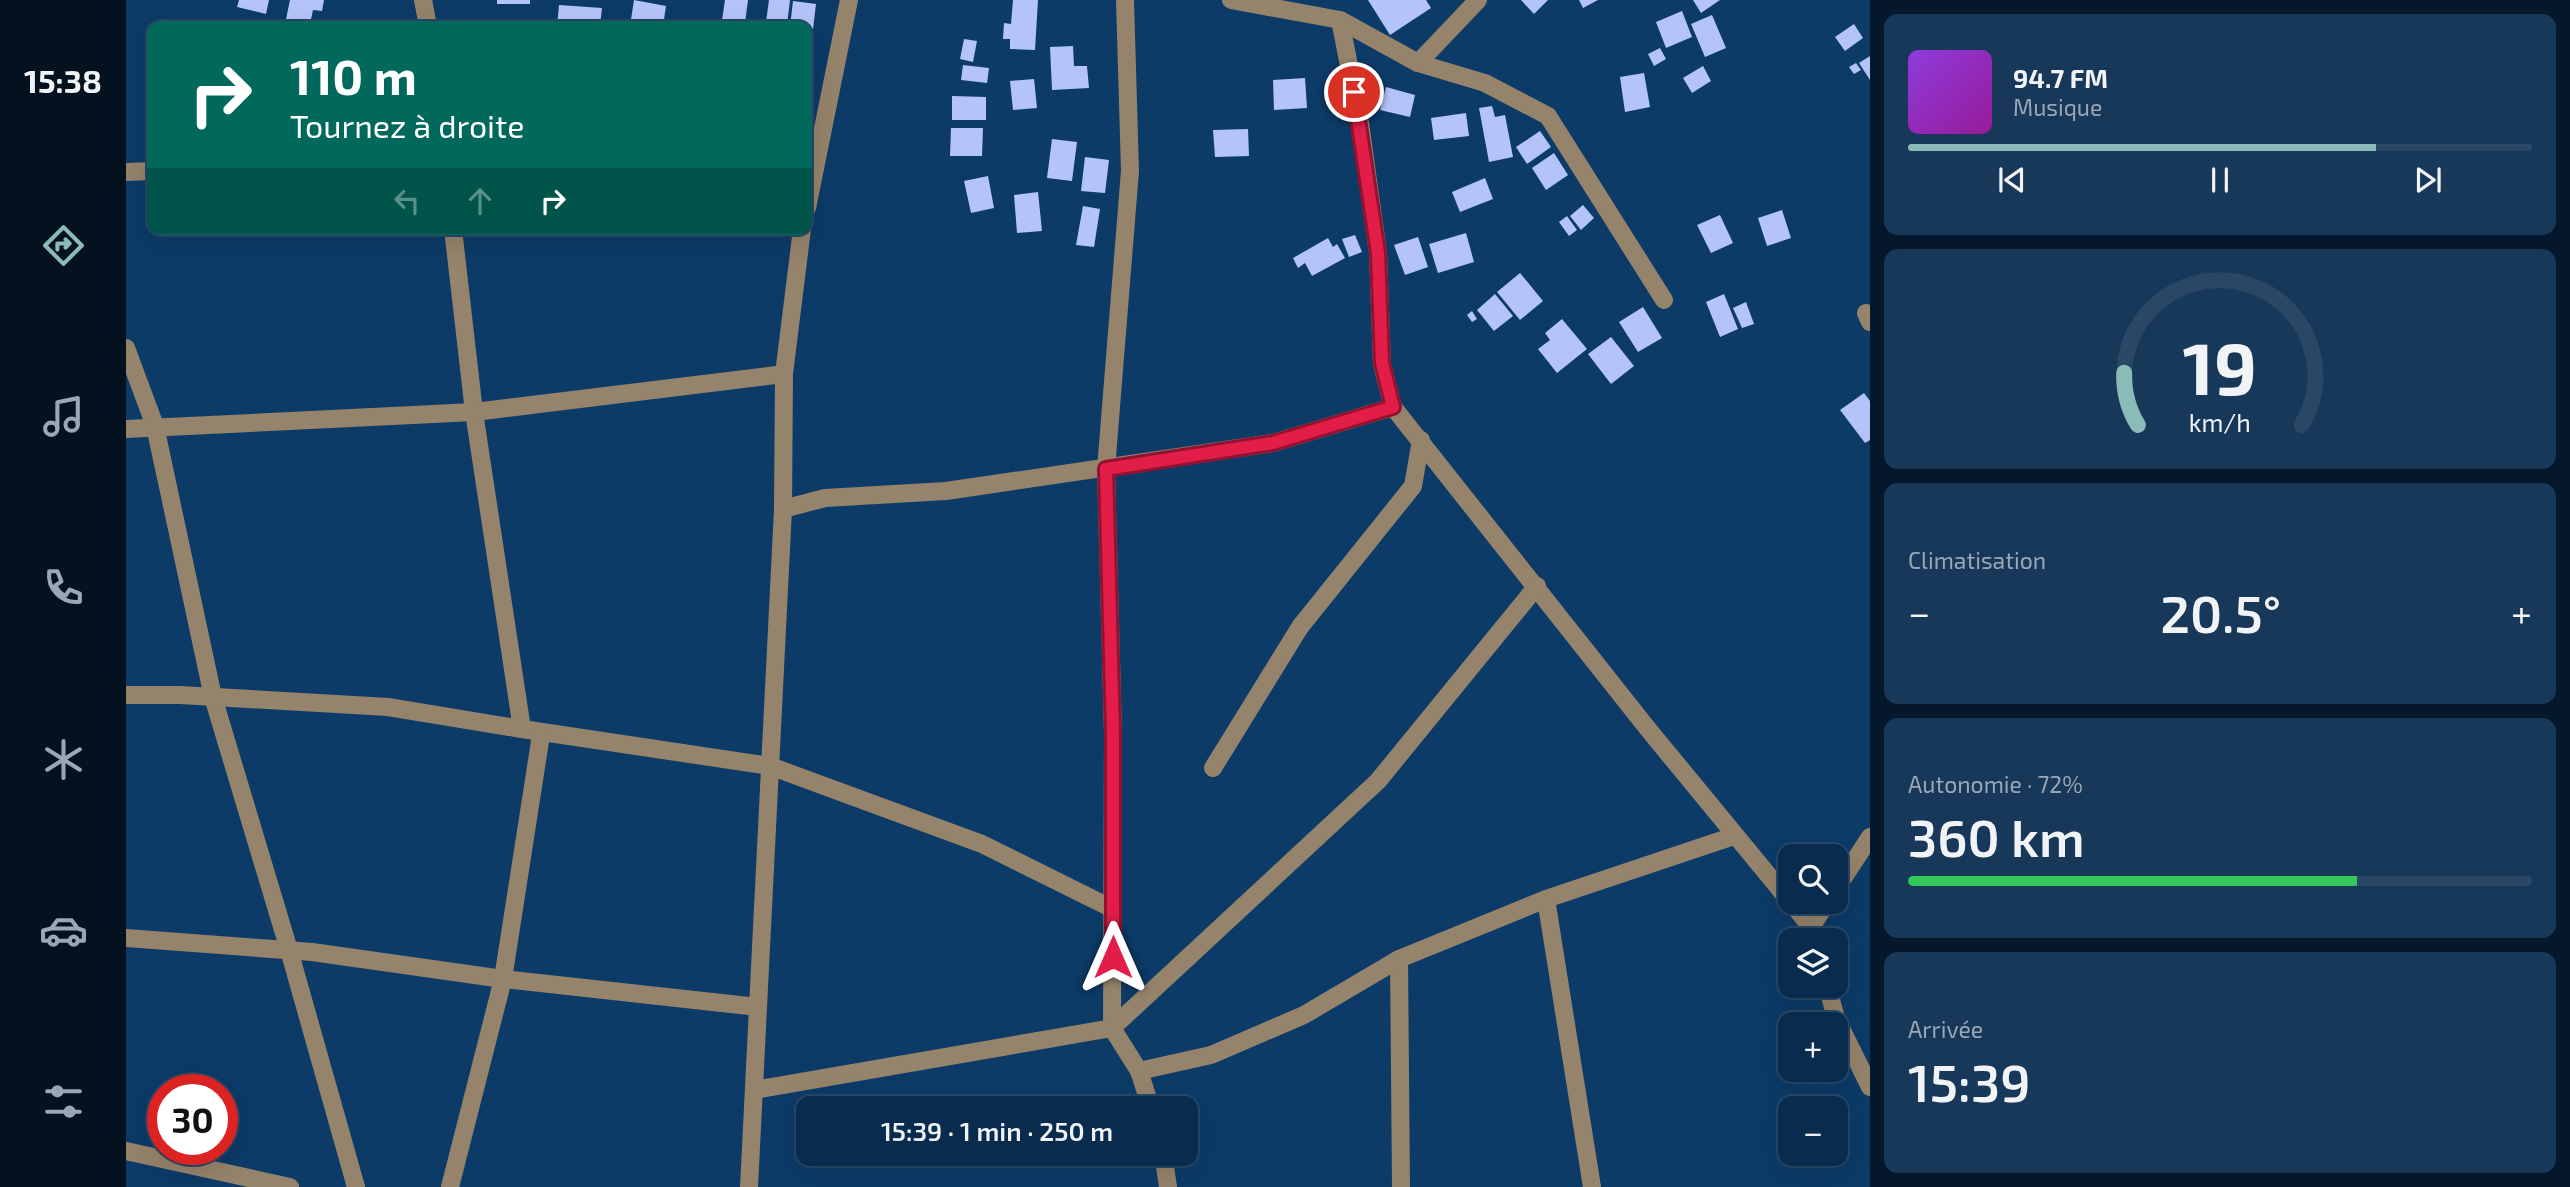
<!DOCTYPE html>
<html lang="fr">
<head>
<meta charset="utf-8">
<style>
	:root { --surface:#092c4e; --page:#173858; --text:#f1f3f6; --muted:#99a7b6; --line:#294866; --accent:#8bbbb9 }
	body { margin:0; font-family:"Exo 2",sans-serif; background:var(--page); color:var(--text); height:100vh; display:flex; flex-direction:column; font-size:26px; white-space:nowrap }
	* { box-sizing:border-box; margin:0 }
	p { font-size:23px; color:var(--muted) }
	.icon { flex:none; width:38px; height:38px; fill:none; stroke:currentColor; stroke-width:2; stroke-linecap:round; stroke-linejoin:round }
	.map { position:relative; flex:1; overflow:hidden }
	.side { display:flex; flex-direction:column; gap:14px; padding:14px; background:#05182b; width:700px }
	.side>* { flex:none }
	.top-card { position:absolute; left:21px; top:21px; width:665px; height:214px; border-radius:14px; box-shadow:0 7px 28px #0002,0 0 0 2px var(--line); background:#00695c; color:#fff; overflow:hidden }
	.tools { position:absolute; left:1652px; top:844px; display:grid; gap:14px }
	.tools a { display:grid; place-items:center; width:70px; height:70px; border-radius:14px; background:var(--surface); box-shadow:0 7px 28px #0002,0 0 0 2px var(--line); font-size:35px }
	.speed { position:absolute; left:21px; top:1074px; display:flex; gap:14px; font-size:35px; font-weight:700; text-align:center }
	.speed>* { display:grid; place-content:center; width:91px; height:91px; border-radius:50%; background:var(--surface); box-shadow:0 7px 28px #0002,0 0 0 2px var(--line); line-height:1 }
	.speed .limit { border:10px solid #d22; background:#fff; color:#111 }
	.pin { position:absolute; display:grid; place-items:center; width:60px; height:60px; color:#fff; margin:-30px; border:4px solid #fff; border-radius:50%; box-shadow:0 2px 7px #0007 }
	.me { position:absolute; width:77px; margin:-38px; rotate:0deg; stroke-linejoin:round; filter:drop-shadow(0 0 5px #0008) }
	.turn { display:flex; align-items:center; gap:24px; height:147px; padding:0 28px; font-size:32px }
	.turn .icon { width:91px; height:91px; stroke-width:2.5 }
	.turn b { display:block; font-size:49px; line-height:60px }
	.lanes { display:flex; align-items:center; height:66px; padding:0 28px; background:#0003; justify-content:center; gap:35px; direction:ltr }
	.lanes .off { opacity:.35 }
	.big { font-size:52px; font-weight:600; line-height:1.1 }
	.side .widget { flex:1; display:flex; flex-direction:column; justify-content:center; gap:10px; min-width:0; padding:0 24px; border-radius:14px; background:var(--page) }
	.side .dial { align-items:center; gap:0 }
	.dial svg { height:182px; overflow:visible; fill:none; stroke:var(--line); stroke-width:7; stroke-linecap:round; text-anchor:middle }
	.dial text { fill:var(--text); stroke:none }
	.song { display:flex; align-items:center; gap:21px }
	.cover { width:84px; height:84px; border-radius:10px; background:linear-gradient(135deg,hsl(270 70% 55%),hsl(300 70% 35%)) }
	.played { height:7px; border-radius:4px; background:linear-gradient(90deg,var(--accent) 75%,var(--line) 75%) }
	.keys { display:flex; justify-content:space-around; direction:ltr }
	.heat { display:flex; justify-content:space-between; align-items:center; font-size:38px; direction:ltr }
	.charge { height:10px; border-radius:5px; background:linear-gradient(90deg,#34c759 72%,var(--line) 0) }
	.trip { position:absolute; left:670px; top:1096px; width:402px; height:70px; border-radius:14px; background:var(--surface); box-shadow:0 7px 28px #0002,0 0 0 2px var(--line); font-weight:600; line-height:70px; text-align:center }
	main { display:flex; flex:1; min-height:0 }
	.menu { display:flex; flex-direction:column; width:126px; justify-content:space-around; align-items:center; background:#04121f; color:var(--muted) }
	.menu .icon { width:49px; height:49px }
	.menu .current { color:var(--accent) }
	.menu b { font-size:32px; color:var(--text) }
	.map>svg:first-child { display:block }
	.building { fill:#b5c4f8 }
	.lines { fill:none; stroke-linecap:round; stroke-linejoin:round }
	.minor { stroke:#96836b; stroke-width:18 }
	.route-casing { stroke:#92132f; stroke-width:18 }
	.route { stroke:#e11d48; stroke-width:12 }
</style>
</head>
<body>
<main>
<nav class="menu">
<b>15:38</b>
<svg class="icon current" aria-label="directions" viewBox="0 0 24 24"><path d="M12 3l9 9-9 9-9-9zM9 14v-3h6M13 9l2 2-2 2"/></svg>
<svg class="icon" aria-label="music" viewBox="0 0 24 24"><path d="M9 18V5l10-2v13"/><circle cx="6" cy="18" r="3"/><circle cx="16" cy="16" r="3"/></svg>
<svg class="icon" aria-label="phone" viewBox="0 0 24 24"><path d="M5 4h4l2 5-3 2q2 4 5 5l2-3 5 2v4C11 20 4 13 5 4z"/></svg>
<svg class="icon" aria-label="climate" viewBox="0 0 24 24"><path d="M12 3v18M4 7l16 10M4 17L20 7"/></svg>
<svg class="icon" aria-label="car" viewBox="0 0 24 24"><path d="M5 17H2v-5l4-1 3-4h7l3 4 3 1v5h-3M9 17h6M6 11h13"/><circle cx="7" cy="17" r="2"/><circle cx="17" cy="17" r="2"/></svg>
<svg class="icon" aria-label="filters" viewBox="0 0 24 24"><path d="M4 7h16M4 17h16"/><circle cx="9" cy="7" r="2"/><circle cx="15" cy="17" r="2"/></svg>
</nav>
<div class="map">
<svg width="1744" height="1187" viewBox="0 0 1744 1187">
	<rect width="100%" height="100%" fill="#0c3b68"/>
	<g class="building">
		<path d="M113 0H143L140 14 111 7Z"/>
		<path d="M164 0H198L196 11 187 10 184 24 160 19Z"/>
		<rect x="371" y="0" width="33" height="4"/>
		<path d="M508 0 540 6 537 26H504Z"/>
		<path d="M599 0H622L619 23 596 20Z"/>
		<path d="M643 0H664L661 25 640 22Z"/>
		<path d="M887 0H912L909 50 884 49V39H877L878 23 885 24Z"/>
		<path d="M1242 0H1300L1305 8 1264 35Z"/>
		<path d="M1395 0H1422L1408 14Z"/>
		<path d="M1453 0H1472L1457 8Z"/>
		<path d="M1567 0H1594L1575 13Z"/>
		<path d="M667 1 690 4 687 29 664 26Z"/>
		<path d="M433 5 476 8 474 26H431Z"/>
		<path d="M1556 11 1566 37 1540 48 1530 22Z"/>
		<path d="M1586 15 1600 48 1579 57 1565 24Z"/>
		<path d="M339 21 354 25V26H338Z"/>
		<path d="M563 22 584 23V26H562Z"/>
		<path d="M1728 24 1737 38 1719 51 1709 37Z"/>
		<path d="M838 39 851 41 847 62 834 59Z"/>
		<path d="M947 46 948 66H961L963 88 926 90 924 47Z"/>
		<path d="M1534 48 1540 59 1528 66 1522 54Z"/>
		<path d="M1744 56V80L1733 63Z"/>
		<path d="M1730 63 1735 70 1728 74 1723 67Z"/>
		<path d="M837 65 863 68 861 83 835 80Z"/>
		<path d="M1577 66 1585 81 1566 93 1557 78Z"/>
		<path d="M1518 73 1524 107 1499 112 1494 77Z"/>
		<path d="M1179 78 1181 108 1148 110 1147 80Z"/>
		<path d="M908 79 911 108 887 110 884 81Z"/>
		<path d="M1260 87 1289 95 1284 117 1254 110Z"/>
		<path d="M826 96 860 97V120H826Z"/>
		<path d="M1366 106 1369 117 1379 115 1387 157 1363 162 1353 108Z"/>
		<path d="M1340 113 1343 136 1308 140 1305 118Z"/>
		<path d="M825 128H857L856 156H824Z"/>
		<path d="M1122 129 1123 156 1089 157 1087 130Z"/>
		<path d="M1414 131 1425 147 1401 164 1390 147Z"/>
		<path d="M926 139 951 142 946 181 921 178Z"/>
		<path d="M1428 153 1442 175 1420 190 1406 168Z"/>
		<path d="M959 157 983 160 979 193 955 191Z"/>
		<path d="M862 176 868 208 845 213 838 181Z"/>
		<path d="M1359 178 1367 199 1334 212 1326 192Z"/>
		<path d="M912 192 916 231 891 233 888 195Z"/>
		<path d="M1457 205 1468 218 1455 230 1444 216Z"/>
		<path d="M957 206 974 209 968 247 950 245Z"/>
		<path d="M1656 210 1665 238 1641 246 1632 218Z"/>
		<path d="M1594 215 1607 243 1585 253 1571 225Z"/>
		<path d="M1441 216 1451 230 1443 236 1433 222Z"/>
		<path d="M1340 233 1348 262 1312 273 1303 244Z"/>
		<path d="M1229 235 1236 252 1223 257 1216 239Z"/>
		<path d="M1292 237 1302 267 1279 275 1268 245Z"/>
		<path d="M1202 238 1207 247 1211 244 1219 258 1186 276 1179 263 1172 268 1167 258Z"/>
		<path d="M1394 273 1417 301 1394 320 1371 292Z"/>
		<path d="M1369 294 1387 316 1368 331 1351 310Z"/>
		<path d="M1598 294 1612 329 1594 337 1580 302Z"/>
		<path d="M1620 302 1628 324 1616 328 1607 308Z"/>
		<path d="M1517 307 1536 338 1512 352 1493 322Z"/>
		<path d="M1346 311 1351 319 1346 322 1341 315Z"/>
		<path d="M1436 319 1461 349 1431 373 1412 349 1424 340 1419 333Z"/>
		<path d="M1485 337 1508 366 1485 384 1462 354Z"/>
		<path d="M1738 393 1744 401V440L1739 443 1714 410Z"/>
	</g>
	<g class="lines">
		<g class="minor">
			<path d="M297 0 302 26"/>
			<path d="M1105 0 1214 20 1292 63 1359 83 1422 116 1538 300"/>
			<path d="M1214 20 1233 116 1252 253 1256 364 1267 407"/>
			<path d="M1292 63 1352 0"/>
			<path d="M0 172 26 171"/>
			<path d="M681 208 723 0"/>
			<path d="M327 229 348 412 396 729 644 766 856 844 987 909"/>
			<path d="M1740 313 1744 322"/>
			<path d="M0 348 29 426 87 697 163 950 230 1187"/>
			<path d="M0 429 348 412 658 374"/>
			<path d="M657 509 699 498 820 491 1147 443 1267 407 1522 729 1685 927 1689 940"/>
			<path d="M0 695H54L262 707 396 729"/>
			<path d="M1087 768 1174 627 1287 486 1295 440"/>
			<path d="M1710 889 1744 837"/>
			<path d="M1685 927 1702 901"/>
			<path d="M0 938 186 952 377 979 632 1007"/>
			<path d="M1273 959 1275 1187"/>
			<path d="M1701 985 1710 1018 1744 1087"/>
			<path d="M1013 1071 1085 1055 1178 1015 1273 959 1420 899"/>
			<path d="M628 1090 986 1028 987 733 980 469 1004 171 999 0"/>
			<path d="M1025 1108 1013 1071 986 1028 1252 781 1411 586"/>
			<path d="M0 1151 164 1187"/>
			<path d="M1037 1153 1042 1187"/>
			<path d="M324 1187 377 979 415 735"/>
			<path d="M623 1187 657 509 658 374 676 229"/>
			<path d="M1466 1187 1420 899 1608 836"/>
		</g>
	</g>
	<g class="lines">
		<defs>
			<path id="route" d="M987 957V733L980 469 1147 443 1267 407 1256 363 1252 253 1228 92"/>
		</defs>
		<use href="#route" class="route-casing"/>
		<use href="#route" class="route"/>
	</g>
</svg>
<div class="tools">
<a><svg class="icon" aria-label="search" viewBox="0 0 24 24"><circle cx="10" cy="10" r="6"/><path d="M15 15l6 6"/></svg></a>
<a><svg class="icon" aria-label="layers" viewBox="0 0 24 24"><path d="M12 4l9 5-9 5-9-5zM3 14l9 5 9-5"/></svg></a>
<a>+</a>
<a>−</a>
</div>
<div class="speed"><div class="limit">30</div></div>
<div class="pin" style="left:1228px;top:92px;background:#d93025"><svg class="icon" aria-label="arrive" viewBox="0 0 24 24"><path d="M6 21V4h12l-3 4 3 4H6"/></svg></div>
<svg class="me" style="left:987px;top:957px" viewBox="-20 -20 40 40"><path d="M0-17L14 15 0 8-14 15z" fill="#e11d48" stroke="#fff" stroke-width="4"/></svg>
<div class="trip">15:39 · 1 min · 250 m</div>
<div class="top-card">
<div class="turn"><svg class="icon" aria-label="right" viewBox="0 0 24 24"><path d="M7 20v-9h11M14 6l5 5-5 5"/></svg><div><b>110 m</b>Tournez à droite</div></div>
<div class="lanes"><svg class="icon off" aria-label="left" viewBox="0 0 24 24"><path d="M17 20v-9H6M10 6l-5 5 5 5"/></svg><svg class="icon off" aria-label="ahead" viewBox="0 0 24 24"><path d="M12 20V5M6 11l6-6 6 6"/></svg><svg class="icon" aria-label="right" viewBox="0 0 24 24"><path d="M7 20v-9h11M14 6l5 5-5 5"/></svg></div>
</div>
</div>
<section class="side">
<div class="widget">
<div class="song"><i class="cover"></i><div><b>94.7 FM</b><p>Musique</p></div></div>
<div class="played"></div>
<div class="keys"><svg class="icon" aria-label="previous" viewBox="0 0 24 24"><path d="M18 5L8 12l10 7zM5 5v14"/></svg><svg class="icon" aria-label="pause" viewBox="0 0 24 24"><path d="M8 5v14M16 5v14"/></svg><svg class="icon" aria-label="next" viewBox="0 0 24 24"><path d="M6 5l10 7-10 7zM19 5v14"/></svg></div>
</div>
<div class="widget dial"><svg viewBox="0 0 100 80">
<path d="M14 69A42 42 0 1 1 86 69"/>
<path d="M14 69A42 42 0 0 1 8 46" stroke="#8bbbb9"/>
<text x="50" y="56" font-size="32" font-weight="700">19</text>
<text x="50" y="72" font-size="11">km/h</text>
</svg></div>
<div class="widget"><p>Climatisation</p>
<div class="heat"><a>−</a><b class="big">20.5°</b><a>+</a></div>
</div>
<div class="widget"><p>Autonomie · 72%</p><b class="big">360 km</b><div class="charge"></div></div>
<div class="widget"><p>Arrivée</p><b class="big">15:39</b></div>
</section>
</main>
</body>
</html>
